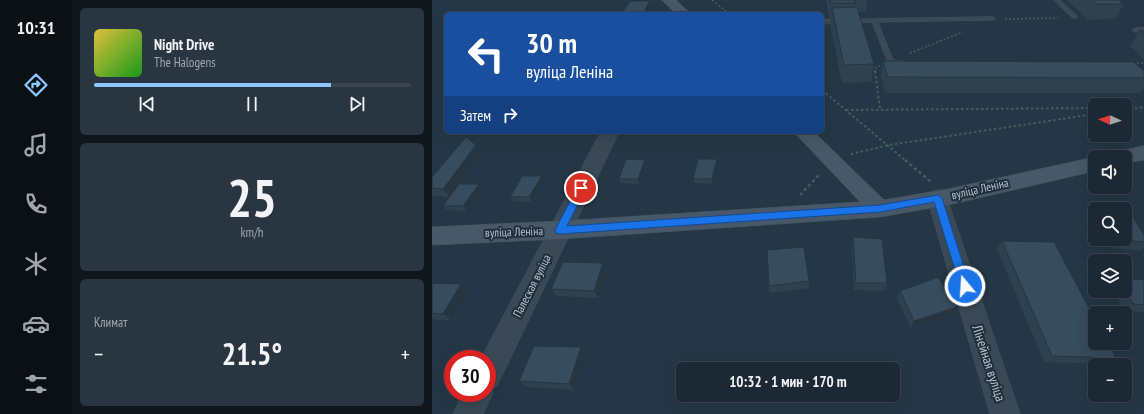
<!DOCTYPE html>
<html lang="ru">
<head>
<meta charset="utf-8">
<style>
	:root { --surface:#1c2934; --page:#293540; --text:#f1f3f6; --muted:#a0a6ac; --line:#3a454f; --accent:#8cc7ff }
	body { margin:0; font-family:"PT Sans Narrow",sans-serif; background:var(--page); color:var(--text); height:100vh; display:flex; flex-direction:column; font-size:15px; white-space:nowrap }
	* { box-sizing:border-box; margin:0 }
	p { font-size:13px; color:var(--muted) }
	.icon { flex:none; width:22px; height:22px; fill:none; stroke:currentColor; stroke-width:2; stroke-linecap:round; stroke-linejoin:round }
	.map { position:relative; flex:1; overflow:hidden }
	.drawer { display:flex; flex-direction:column; gap:8px; padding:8px; background:#0f171d; width:360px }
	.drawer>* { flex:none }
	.top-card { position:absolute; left:12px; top:12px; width:380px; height:122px; border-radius:6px; box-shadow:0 4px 16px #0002,0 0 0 1px var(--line); background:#1a4fa0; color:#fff; overflow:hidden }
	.needle { width:26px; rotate:273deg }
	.buttons { position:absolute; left:656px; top:98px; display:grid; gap:8px }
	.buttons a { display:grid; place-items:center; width:44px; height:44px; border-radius:6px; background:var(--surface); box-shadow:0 4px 16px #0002,0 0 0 1px var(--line); font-size:20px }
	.speed { position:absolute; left:12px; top:350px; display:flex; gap:8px; font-size:20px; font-weight:700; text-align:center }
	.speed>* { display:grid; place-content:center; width:52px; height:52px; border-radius:50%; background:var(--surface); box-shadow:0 4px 16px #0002,0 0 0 1px var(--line); line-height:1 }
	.speed .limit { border:6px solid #d22; background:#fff; color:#111 }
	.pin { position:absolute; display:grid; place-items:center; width:34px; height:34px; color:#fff; margin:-17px; border:2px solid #fff; border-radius:50%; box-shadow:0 1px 4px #0007 }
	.me { position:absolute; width:44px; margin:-22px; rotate:342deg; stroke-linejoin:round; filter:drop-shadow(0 0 3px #0008) }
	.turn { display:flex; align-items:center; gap:14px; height:84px; padding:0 16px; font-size:18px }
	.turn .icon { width:52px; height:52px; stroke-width:2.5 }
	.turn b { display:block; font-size:28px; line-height:34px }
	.then { display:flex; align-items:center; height:38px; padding:0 16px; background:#0003; gap:8px; font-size:15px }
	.big { font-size:30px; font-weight:800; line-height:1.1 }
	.drawer .card { flex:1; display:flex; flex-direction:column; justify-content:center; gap:6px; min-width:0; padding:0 14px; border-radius:6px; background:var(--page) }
	.drawer .dial { align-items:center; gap:0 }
	.dial b { font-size:52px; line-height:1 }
	.song { display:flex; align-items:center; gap:12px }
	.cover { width:48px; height:48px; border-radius:6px; background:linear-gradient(135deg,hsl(50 70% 55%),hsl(120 70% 35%)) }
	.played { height:4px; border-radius:2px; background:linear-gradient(90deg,var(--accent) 75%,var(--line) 75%) }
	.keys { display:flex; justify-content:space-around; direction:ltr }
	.heat { display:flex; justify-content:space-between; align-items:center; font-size:22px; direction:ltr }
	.trip { position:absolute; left:244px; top:362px; width:224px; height:40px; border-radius:6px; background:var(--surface); box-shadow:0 4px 16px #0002,0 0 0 1px var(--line); font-weight:800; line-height:40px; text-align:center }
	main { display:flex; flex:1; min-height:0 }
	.menu { display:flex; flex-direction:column; width:72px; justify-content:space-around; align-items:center; background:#0b1015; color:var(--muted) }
	.menu .icon { width:28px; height:28px }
	.menu .on { color:var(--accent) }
	.menu b { font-size:18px; color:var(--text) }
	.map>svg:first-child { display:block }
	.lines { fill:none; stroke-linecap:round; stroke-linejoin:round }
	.lane-casing { stroke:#44525e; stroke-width:1 }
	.street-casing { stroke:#44525e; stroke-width:1 }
	.secondary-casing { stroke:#44525e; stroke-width:1 }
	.path-far2 { stroke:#415e5d; stroke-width:1.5; stroke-dasharray:2 2; stroke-linecap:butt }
	.path-far1 { stroke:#415e5d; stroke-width:2; stroke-dasharray:2.5 2.5; stroke-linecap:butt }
	.path { stroke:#415e5d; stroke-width:2.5; stroke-dasharray:3 3; stroke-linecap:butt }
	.lane { fill:#3a4955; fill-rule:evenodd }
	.street { fill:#3a4955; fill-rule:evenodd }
	.secondary { fill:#485868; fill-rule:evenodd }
	.wall { fill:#2f414f }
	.shaded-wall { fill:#263540 }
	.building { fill:#374c5c; stroke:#263540 }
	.route { fill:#1a73e8; stroke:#114b97 }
	.labels { text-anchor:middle; stroke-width:4; stroke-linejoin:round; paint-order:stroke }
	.street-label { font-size:12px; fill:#b8c3ce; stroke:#1f2e3b }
	.near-street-label { font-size:14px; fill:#b8c3ce; stroke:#1f2e3b }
</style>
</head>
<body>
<main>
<nav class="menu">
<b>10:31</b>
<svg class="icon on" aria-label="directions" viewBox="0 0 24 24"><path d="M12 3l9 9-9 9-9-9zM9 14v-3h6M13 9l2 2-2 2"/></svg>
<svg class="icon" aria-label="music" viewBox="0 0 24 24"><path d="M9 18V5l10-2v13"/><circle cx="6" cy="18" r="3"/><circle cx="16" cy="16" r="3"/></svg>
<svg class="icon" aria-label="phone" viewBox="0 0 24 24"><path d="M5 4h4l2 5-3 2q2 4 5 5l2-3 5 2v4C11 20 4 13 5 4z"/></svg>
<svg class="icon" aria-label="climate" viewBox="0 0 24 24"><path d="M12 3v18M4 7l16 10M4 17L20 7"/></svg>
<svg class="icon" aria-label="car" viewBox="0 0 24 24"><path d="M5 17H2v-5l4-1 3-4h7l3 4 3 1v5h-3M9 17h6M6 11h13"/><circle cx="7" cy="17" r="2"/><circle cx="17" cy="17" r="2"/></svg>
<svg class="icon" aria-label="filters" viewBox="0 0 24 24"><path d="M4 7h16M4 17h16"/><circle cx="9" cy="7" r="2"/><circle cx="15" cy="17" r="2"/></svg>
</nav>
<section class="drawer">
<div class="card">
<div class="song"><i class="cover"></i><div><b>Night Drive</b><p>The Halogens</p></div></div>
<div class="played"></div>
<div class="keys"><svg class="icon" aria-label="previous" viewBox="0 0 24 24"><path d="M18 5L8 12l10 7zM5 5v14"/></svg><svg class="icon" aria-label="pause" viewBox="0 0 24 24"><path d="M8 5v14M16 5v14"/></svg><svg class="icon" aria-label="next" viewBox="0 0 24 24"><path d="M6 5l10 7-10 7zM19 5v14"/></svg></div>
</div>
<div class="card dial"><b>25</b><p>km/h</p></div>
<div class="card"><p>Климат</p>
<div class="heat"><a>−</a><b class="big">21.5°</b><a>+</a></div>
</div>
</section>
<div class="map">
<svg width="712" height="414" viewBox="0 0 712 414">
	<rect width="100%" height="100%" fill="#253746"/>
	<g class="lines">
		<defs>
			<g id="lane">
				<path d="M622 0H628L645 16V18H641Z"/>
				<path d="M561 17 564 19 563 20 446 22 461 60 471 61V63H456L440 22 390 24V20Z"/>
				<path d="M712 28V32H703L700 30 703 28Z"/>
			</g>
			<g id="street">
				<path d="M169 132H187L65 386 59 389 61 393 51 414H21L31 393H55V359H49Z"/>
				<path d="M505 190 512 193 515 198 588 414H558L495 198 498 193Z"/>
			</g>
			<g id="secondary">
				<path d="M230 0H244L259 14H244Z"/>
				<path d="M362 132H382L452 200 516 189 663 157V171L516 205 448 217 128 239 0 245V227L128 221 428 202Z"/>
				<path d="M712 146V160L693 163V157H682L685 152Z"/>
			</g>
		</defs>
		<use href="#lane" class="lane-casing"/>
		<use href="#street" class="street-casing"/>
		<use href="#secondary" class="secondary-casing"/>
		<g class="path-far2">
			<path d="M280 0 297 14"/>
			<path d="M573 19 626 18"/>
			<path d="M478 53 531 32"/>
			<path d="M701 63H712"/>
			<path d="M443 72V68L448 66"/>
		</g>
		<g class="path-far1">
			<path d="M443 71 448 109"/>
			<path d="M390 90 474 161"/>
			<path d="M414 110 663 108"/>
			<path d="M693 110 712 107"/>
			<path d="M419 154 457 145 663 114"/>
		</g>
		<g class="path">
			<path d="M473 160 499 182"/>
			<path d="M368 195 388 174"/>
		</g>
		<use href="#lane" class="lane"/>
		<use href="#street" class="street"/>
		<use href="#secondary" class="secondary"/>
	</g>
	<g class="wall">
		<path d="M394 0H435L434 12H427L442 64 439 82 410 83 398 25 399 18H397Z"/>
		<path d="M635 0H687L692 4 683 19 656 20Z"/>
		<path d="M707 31H712V59L698 46Z"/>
		<path d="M451 61 712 71V88L708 93H453L449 76Z"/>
		<path d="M44 145 50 153 28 184 51 188 35 211 15 210 11 206 18 197 0 196V177Z"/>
		<path d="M215 164 207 184 188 183 187 179Z"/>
		<path d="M285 164 281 184 262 183 261 179Z"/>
		<path d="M113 180 100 202 81 201 78 197Z"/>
		<path d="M712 235V247L708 251 680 248 675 239H693Z"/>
		<path d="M421 237 455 283 452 291 422 290 420 245Z"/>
		<path d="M570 241 684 358 674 364 612 362 565 249Z"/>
		<path d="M335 250 377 281V288L337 293Z"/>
		<path d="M176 271 167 298 125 296 119 289Z"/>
		<path d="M712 279V312L692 311 682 291H693V280Z"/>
		<path d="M0 283 29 284 37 291 20 321 0 319Z"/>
		<path d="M468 291 525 307 521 314 479 328 465 298Z"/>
		<path d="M155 354 143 390 95 387 87 381Z"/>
	</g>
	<g class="shaded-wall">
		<path d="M218 1 219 7 215 14H211Z"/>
		<path d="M44 145 50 153 18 197 11 189Z"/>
		<path d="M285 159V164L281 184 280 179Z"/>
		<path d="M213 160 215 164 207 184 206 179Z"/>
		<path d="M110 176 113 180 100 202 97 197Z"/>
		<path d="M47 184 51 188 35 211 31 206Z"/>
		<path d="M171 263 176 271 167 298 162 291Z"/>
		<path d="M29 284 37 291 20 321 11 314Z"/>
		<path d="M525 307 521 314 479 328 482 321Z"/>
		<path d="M149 347 155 354 143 390 137 384Z"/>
	</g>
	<g class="building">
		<rect x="398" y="0" width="25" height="3"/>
		<path d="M660 0H687L692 4H665Z"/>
		<path d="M198 1H218L211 14H189Z"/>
		<path d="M425 7 442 64 412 65 400 8Z"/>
		<path d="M707 31H712V34Z"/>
		<path d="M451 61 702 62 712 71V78L456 77Z"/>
		<path d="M34 137 44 145 11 189 0 188V177Z"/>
		<path d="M194 159 213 160 206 179H187Z"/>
		<path d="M266 159H285L280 179H261Z"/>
		<path d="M90 176H110L97 197H78Z"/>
		<path d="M27 184H47L31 206H11Z"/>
		<path d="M693 211 698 212 712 235V242L687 240V239H693Z"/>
		<path d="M421 237 450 239 455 283H424Z"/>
		<path d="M570 241 622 242 663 319V343H676L684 358 620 356Z"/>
		<path d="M372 247 377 281 337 286 335 250Z"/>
		<path d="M131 262 171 263 162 291 119 289Z"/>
		<path d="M506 277 525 307 482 321 468 291Z"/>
		<path d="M712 279V305L701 304 693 288V280Z"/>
		<path d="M0 283 29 284 11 314 0 313Z"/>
		<path d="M102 346 149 347 137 384 87 381Z"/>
	</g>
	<path class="route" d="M149 185 154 188 135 226 448 205 506 195 510 198 538 286 537 289 533 291 529 289 528 286 502 202 448 212 128 234 124 233 123 230 146 186Z"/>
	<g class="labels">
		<g class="street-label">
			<text transform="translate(548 189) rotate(-13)" y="4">вуліца Леніна</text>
			<text transform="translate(82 232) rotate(-2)" y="4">вуліца Леніна</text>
			<text transform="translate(100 286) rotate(-63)" y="4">Палеская вуліца</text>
		</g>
		<g class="near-street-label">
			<text transform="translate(557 363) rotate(72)" y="5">Лінейная вуліца</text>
		</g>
	</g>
</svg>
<div class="buttons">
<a><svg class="needle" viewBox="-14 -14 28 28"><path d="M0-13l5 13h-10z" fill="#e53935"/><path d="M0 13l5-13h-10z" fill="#a0a6ac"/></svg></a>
<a><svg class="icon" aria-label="sound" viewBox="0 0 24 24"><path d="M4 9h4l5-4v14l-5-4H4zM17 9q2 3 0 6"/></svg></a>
<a><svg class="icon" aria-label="search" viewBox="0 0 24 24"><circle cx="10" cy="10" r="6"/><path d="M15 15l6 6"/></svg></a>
<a><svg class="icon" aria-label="layers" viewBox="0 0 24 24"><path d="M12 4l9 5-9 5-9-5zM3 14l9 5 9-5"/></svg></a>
<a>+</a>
<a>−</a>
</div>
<div class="speed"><div class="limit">30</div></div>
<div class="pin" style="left:149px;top:188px;background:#d93025"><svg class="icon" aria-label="arrive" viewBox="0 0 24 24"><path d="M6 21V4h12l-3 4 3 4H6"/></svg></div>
<svg class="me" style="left:533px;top:286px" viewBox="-20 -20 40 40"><circle r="17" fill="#1a73e8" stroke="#fff" stroke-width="3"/><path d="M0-11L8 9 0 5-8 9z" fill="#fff"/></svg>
<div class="trip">10:32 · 1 мин · 170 m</div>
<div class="top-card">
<div class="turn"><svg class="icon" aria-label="left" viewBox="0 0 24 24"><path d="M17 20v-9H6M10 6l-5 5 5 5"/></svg><div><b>30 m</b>вуліца Леніна</div></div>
<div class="then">Затем<svg class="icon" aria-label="right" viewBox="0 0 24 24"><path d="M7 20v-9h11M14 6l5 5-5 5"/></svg></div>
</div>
</div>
</main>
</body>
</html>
